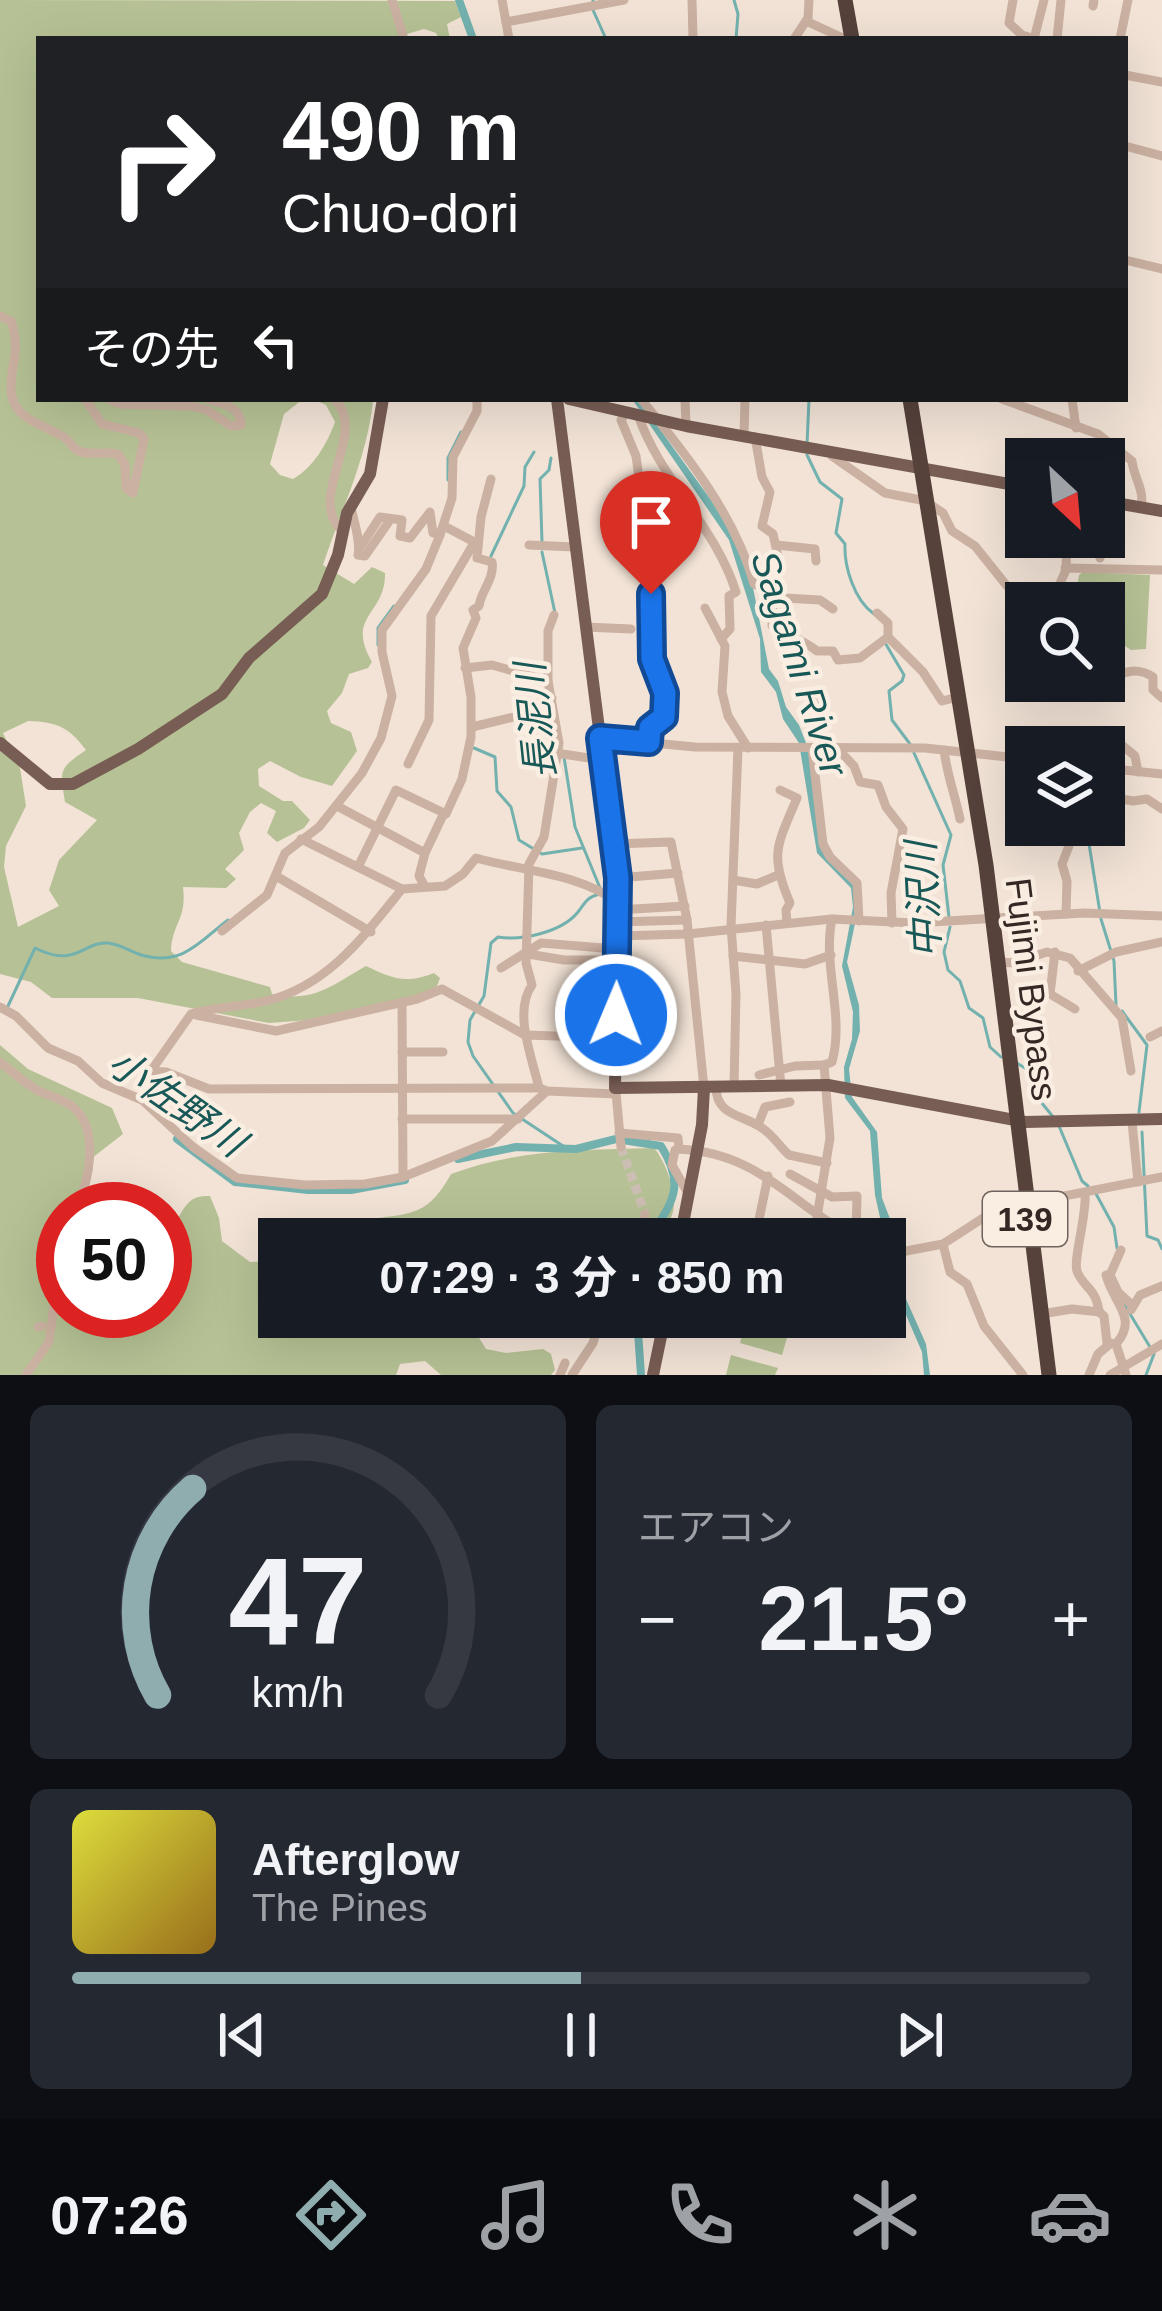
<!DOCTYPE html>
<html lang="ja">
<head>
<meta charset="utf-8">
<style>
	:root { --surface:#171b24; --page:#242831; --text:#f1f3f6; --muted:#9ea1a6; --line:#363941; --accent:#8fadae }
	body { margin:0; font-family:Arial,"Noto Sans JP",sans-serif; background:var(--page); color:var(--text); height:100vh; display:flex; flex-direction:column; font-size:45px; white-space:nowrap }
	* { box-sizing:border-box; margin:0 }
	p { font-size:39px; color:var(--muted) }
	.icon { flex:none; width:66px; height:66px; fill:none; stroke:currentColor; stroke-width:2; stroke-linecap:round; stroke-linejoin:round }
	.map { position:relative; height:1375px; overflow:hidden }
	.panel { display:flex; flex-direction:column; gap:30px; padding:30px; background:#0d0f14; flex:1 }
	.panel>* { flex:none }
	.top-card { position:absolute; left:36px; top:36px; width:1092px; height:366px; border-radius:0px; box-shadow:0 12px 48px #0002; background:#202124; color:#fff; overflow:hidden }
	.needle { width:78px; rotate:154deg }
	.buttons { position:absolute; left:1005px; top:438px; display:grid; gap:24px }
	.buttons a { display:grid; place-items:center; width:120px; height:120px; border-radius:0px; background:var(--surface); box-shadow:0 12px 48px #0002; font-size:60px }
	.speed { position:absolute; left:36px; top:1182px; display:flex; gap:24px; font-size:60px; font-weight:700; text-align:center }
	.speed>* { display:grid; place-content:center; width:156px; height:156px; border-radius:50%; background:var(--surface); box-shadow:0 12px 48px #0002; line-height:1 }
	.speed .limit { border:18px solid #d22; background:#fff; color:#111 }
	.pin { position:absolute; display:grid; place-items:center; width:102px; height:102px; color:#fff; margin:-123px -51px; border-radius:50% 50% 50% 0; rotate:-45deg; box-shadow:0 0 12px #0007 }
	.pin .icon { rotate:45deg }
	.me { position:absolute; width:132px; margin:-66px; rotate:1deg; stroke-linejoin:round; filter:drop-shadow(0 0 9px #0008) }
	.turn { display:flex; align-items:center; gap:42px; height:252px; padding:0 48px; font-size:54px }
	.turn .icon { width:156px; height:156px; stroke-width:2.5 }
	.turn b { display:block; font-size:84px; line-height:102px }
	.then { display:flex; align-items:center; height:114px; padding:0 48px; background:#0003; gap:24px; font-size:45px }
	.big { font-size:90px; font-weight:700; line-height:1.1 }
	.panel .card { flex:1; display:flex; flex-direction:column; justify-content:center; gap:18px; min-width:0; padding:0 42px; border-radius:18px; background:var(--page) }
	.panel .dial { align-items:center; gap:0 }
	.dial svg { height:312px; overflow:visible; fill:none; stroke:var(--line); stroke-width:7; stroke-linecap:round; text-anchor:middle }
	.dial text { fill:var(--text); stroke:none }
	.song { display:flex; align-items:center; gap:36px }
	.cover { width:144px; height:144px; border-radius:18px; background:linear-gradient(135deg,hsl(60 70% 55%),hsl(40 70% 35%)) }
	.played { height:12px; border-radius:6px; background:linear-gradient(90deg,var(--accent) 50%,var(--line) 50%) }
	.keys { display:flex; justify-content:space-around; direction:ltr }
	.heat { display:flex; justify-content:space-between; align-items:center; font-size:66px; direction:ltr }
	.panel .tiles { flex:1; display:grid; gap:30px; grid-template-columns:1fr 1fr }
	.card:last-child { grid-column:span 2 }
	.trip { position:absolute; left:258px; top:1218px; width:648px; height:120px; border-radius:0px; background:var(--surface); box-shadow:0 12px 48px #0002; font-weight:700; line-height:120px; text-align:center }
	.tabs { display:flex; height:192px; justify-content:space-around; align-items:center; background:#090b0e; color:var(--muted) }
	.tabs .icon { width:84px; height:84px }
	.tabs .on { color:var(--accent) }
	.tabs b { font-size:54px; color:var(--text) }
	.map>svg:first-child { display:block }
	.green { fill:#b6c295; fill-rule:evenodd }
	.water { fill:#73b1af }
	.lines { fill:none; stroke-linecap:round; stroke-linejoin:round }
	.stream { stroke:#73b1af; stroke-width:3 }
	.river { stroke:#73b1af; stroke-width:8 }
	.minor-tunnel { stroke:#ccbeb2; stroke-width:9; stroke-dasharray:9 4.5; stroke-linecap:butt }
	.minor { stroke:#cbb1a1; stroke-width:9 }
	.major { stroke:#785d54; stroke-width:12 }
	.highway { stroke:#56413b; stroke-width:15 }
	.route-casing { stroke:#114b97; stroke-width:30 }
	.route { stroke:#1a73e8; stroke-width:21 }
	.labels { text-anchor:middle; stroke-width:9; stroke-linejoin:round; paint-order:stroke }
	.shield { fill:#faede2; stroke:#6f635d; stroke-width:3 }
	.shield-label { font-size:33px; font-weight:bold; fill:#342824 }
	.street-label { font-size:36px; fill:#342824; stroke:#faede2 }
	.water-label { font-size:39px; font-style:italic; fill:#185857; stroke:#faede2 }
</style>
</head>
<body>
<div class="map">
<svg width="1162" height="1375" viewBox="0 0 1162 1375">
	<rect width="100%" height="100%" fill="#f2e3d6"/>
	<g class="green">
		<path d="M0 0 455 1 461 17 447 24 450 39H439L436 33 424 29 400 36V39H39V399H303L284 414 270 464 280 475 293 479C313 468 327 444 335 422L326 405 313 399 373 401C367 459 341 510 323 565L354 584 372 567 385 573C386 615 345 615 372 662L368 668 349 674 342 693 327 711 331 723 351 732 357 751 332 786 301 777 270 761 258 769 259 786 283 801H292L310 820 304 828 277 842 267 833 276 811 261 803 250 812 239 833 244 850 225 869 236 879 226 888 183 887C187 920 172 923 171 951L182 962 270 987 272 994C313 1003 331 986 366 966 393 979 406 984 434 973L440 978 437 986 422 995 310 1020 269 1023 138 998H52L31 982 0 974ZM28 721C57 722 69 727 86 750 58 769 60 770 65 802L97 820 59 860 49 890 59 906 18 927 4 867 6 846 26 806 20 768 3 733Z"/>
		<path d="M1083 572 1150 575 1146 649 1131 650 1122 644 1121 636 1104 635V603H1074L1079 575Z"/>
		<path d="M0 1045 28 1069 112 1108 123 1134 92 1158 81 1191 90 1198C115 1189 124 1189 144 1206L143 1209H63V1311H165V1236C184 1218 181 1194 210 1196L219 1218 222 1241 250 1262 279 1261V1317H483L476 1333 486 1349 506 1353 543 1349 551 1354 555 1370 551 1375H441L425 1361 400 1364 396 1375H0Z"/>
		<path d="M654 1148C666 1161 679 1198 672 1215 669 1224 660 1232 653 1239H369L371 1219C414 1213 428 1215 451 1174 518 1149 584 1150 654 1148Z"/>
		<path d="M747 1317H793L782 1355 740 1343Z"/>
		<path d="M731 1355 778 1368 775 1375H726Z"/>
	</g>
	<path class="water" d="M632 399H638L719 511 748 562 769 669 778 681 786 707 799 725 810 753 821 849 852 880 858 909 847 962 859 1005 860 1031 849 1069 852 1097 877 1132 882 1198 892 1224 902 1290 926 1344 930 1375H924L922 1352 897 1294 875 1195 870 1131 845 1098 844 1067 852 1039 853 1012 842 966 853 907 851 888 817 853 799 743 783 719 776 692 761 672 760 639 729 540Z"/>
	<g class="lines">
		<g class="stream">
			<path d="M593 0V10L606 39"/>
			<path d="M734 0 738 14 736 39"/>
			<path d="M807 445 809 399"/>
			<path d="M807 455 820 482 842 499 836 533 845 544C844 566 854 600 874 614"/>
			<path d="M448 480V458L461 432"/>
			<path d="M542 542 540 479 549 470 551 458"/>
			<path d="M542 552 555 613"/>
			<path d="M491 556 524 486 525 467 534 452"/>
			<path d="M884 641 904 675 902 681 889 691 892 720 910 744"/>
			<path d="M378 645V628L394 606"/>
			<path d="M474 748 495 757 497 791 511 807 519 840 542 854 582 848"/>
			<path d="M914 753 951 835 943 865 949 917"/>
			<path d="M564 757 575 827 600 888"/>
			<path d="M1086 825 1101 919 1114 961 1116 1005"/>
			<path d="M950 927 944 952 948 970 960 981 969 1008 983 1018 990 1047 1001 1057"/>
			<path d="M8 1006 35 948C77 969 83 941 108 943 120 944 133 953 145 956 184 965 200 941 228 920"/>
			<path d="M1122 1011 1147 1045 1139 1112"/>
			<path d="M1015 1062 1033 1073 1032 1091 1054 1118"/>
			<path d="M1059 1126 1082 1181 1088 1186"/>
			<path d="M1142 1132 1147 1236 1158 1240 1162 1249"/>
			<path d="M563 1146 513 1113 473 1056 468 1042 470 1020 484 996 491 943 498 937C522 941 562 932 578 912 586 902 586 898 599 894"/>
			<path d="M1095 1192 1114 1227 1117 1248"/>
			<path d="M1124 1304 1150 1347"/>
			<path d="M1146 1375 1154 1354"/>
		</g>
		<g class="river">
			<path d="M459 0 473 39"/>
			<path d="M177 1139 235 1182 308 1190H351L405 1180"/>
			<path d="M458 1159 516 1147 576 1149 616 1139 661 1146C687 1188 671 1203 649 1239"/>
			<path d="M637 1317 641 1375"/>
		</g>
		<path class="minor-tunnel" d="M621 1147 645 1214"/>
		<g class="minor">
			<path d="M392 0 404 39"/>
			<path d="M502 0 509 39"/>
			<path d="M692 0 693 39"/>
			<path d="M1013 0 1009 23 1022 35 1035 39"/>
			<path d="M1093 6 1094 0"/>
			<path d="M806 21 845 39"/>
			<path d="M506 22 624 0"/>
			<path d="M794 39 808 18 809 0"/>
			<path d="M1034 39 1044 0"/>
			<path d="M1057 39 1061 0"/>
			<path d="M1120 39 1128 0"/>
			<path d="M1125 75 1162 82"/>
			<path d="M1125 146 1162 156"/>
			<path d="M1125 260 1162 269"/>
			<path d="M0 316 11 321C21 351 11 361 11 388 11 421 47 425 65 438 73 443 70 447 79 451 91 456 106 451 118 454L125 465 126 488 133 493 144 439 139 433 102 424 85 399"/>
			<path d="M109 399 119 404 191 406 207 410 231 426 241 425C241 406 222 404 207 399"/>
			<path d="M334 399C370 432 305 497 342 531"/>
			<path d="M641 399C686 454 735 515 754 584L773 591 772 626C788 636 804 640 817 651H833L838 660 860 658 888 637"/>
			<path d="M685 399 686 426"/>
			<path d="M1002 399 1098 434 1132 461C1134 478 1145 491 1141 507"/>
			<path d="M1072 399 1076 428"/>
			<path d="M626 413 621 420 636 456 640 486 664 539 651 594 652 660 665 693 666 711 649 728V742"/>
			<path d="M638 415C660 479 715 526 736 592L729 596 730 629 721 639"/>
			<path d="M744 435 745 399"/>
			<path d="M755 437 762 477 770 492 762 526 773 534 780 566"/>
			<path d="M832 456 885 493 921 500"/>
			<path d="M928 503 943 513 952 531 975 546 1007 586 1028 603"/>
			<path d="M351 507C354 522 361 542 358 555L365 556 390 520"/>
			<path d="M444 526 478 544"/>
			<path d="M529 545 574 547"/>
			<path d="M776 545 815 549 816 561"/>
			<path d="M361 546 380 517 402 520 400 536 410 538 430 512 433 533 440 535"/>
			<path d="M1100 558 1106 531V496"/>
			<path d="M1065 568 1162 570"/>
			<path d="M773 591 785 598 820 600 833 609"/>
			<path d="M1051 603 1066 570 1067 537"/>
			<path d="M705 608 725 646 722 692 728 716 748 748"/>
			<path d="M877 613 888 623V637L923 672 942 701 954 698"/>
			<path d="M585 627 631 629"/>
			<path d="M465 668 492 665 548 681"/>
			<path d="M1104 670 1118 675C1131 670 1141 669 1153 677V690L1162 698"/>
			<path d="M813 694 825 747"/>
			<path d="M472 727 531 713 544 700 552 698"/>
			<path d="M1105 731 1135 756 1138 772"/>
			<path d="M600 738 695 747 925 748 1026 759"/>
			<path d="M812 748 823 844 830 857 857 883 859 921"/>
			<path d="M837 748 854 766 860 782 878 785 886 807 903 829 891 893 892 923"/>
			<path d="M944 750C947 775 955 795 960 819"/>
			<path d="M556 753 602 760"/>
			<path d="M408 764 429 720 431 616 474 543"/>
			<path d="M1104 768 1162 774"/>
			<path d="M780 790 797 798C777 846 769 854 790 903L786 910 787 923"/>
			<path d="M1104 796 1133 801 1147 799 1162 809"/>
			<path d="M337 806 425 853"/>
			<path d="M301 839 402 889 445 886 463 874 476 858C523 871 578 873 617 902"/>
			<path d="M613 844 671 842 687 920 704 1088"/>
			<path d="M358 867 396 790 446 814 462 779 471 737V697L463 648 476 618 473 610 479 606C481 591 495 578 492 562L477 558 481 517 491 479"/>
			<path d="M276 876 371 932"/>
			<path d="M618 878 678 873"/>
			<path d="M733 880 757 884 778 875"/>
			<path d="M424 885 419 876 425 853 444 813"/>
			<path d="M402 889C364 936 328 986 266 1001 241 1007 216 1006 191 1014L151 1071 166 1072 209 1089 539 1088 547 1091 616 1094"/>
			<path d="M617 910 685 906"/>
			<path d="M1066 914 1067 881 1062 864 1077 825"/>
			<path d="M617 922 687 920"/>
			<path d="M766 925 781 1086"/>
			<path d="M222 931 267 895 285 853 319 827 362 773 381 738 392 696 382 652V630L426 569 440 535 452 498 453 457 477 411V399"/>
			<path d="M617 936 688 934 832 919 914 923 1084 913 1162 916"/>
			<path d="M1055 952 1050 994 1075 1009"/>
			<path d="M528 954 564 960H616"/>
			<path d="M733 956 805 964 831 955"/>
			<path d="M1000 962 1014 963 1047 952 1070 958 1122 1018 1131 1071"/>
			<path d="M501 968 541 943 616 949"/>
			<path d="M1078 971 1116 952 1162 942"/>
			<path d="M402 1002 403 1177"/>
			<path d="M0 1007 16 1016 48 1048 78 1061 102 1083 142 1100 193 1147 237 1178 305 1185 365 1184 403 1177 492 1141 547 1091"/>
			<path d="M196 1015 276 1031 417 999 442 989 525 1035 616 1038"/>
			<path d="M1150 1037 1162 1031"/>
			<path d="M402 1052H443"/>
			<path d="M0 1062C13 1072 25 1084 39 1091 51 1097 65 1099 74 1108 100 1131 89 1182 76 1209"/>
			<path d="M759 1075 795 1066 824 1065"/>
			<path d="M734 1086 736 994 731 926 738 748"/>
			<path d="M716 1087C716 1116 742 1114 762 1128 774 1136 779 1146 789 1155L827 1163"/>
			<path d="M539 1088C532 1057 513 1012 532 985L526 963 529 864 544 837 559 743 548 681V631L554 615"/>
			<path d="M616 1093 621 1147"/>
			<path d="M402 1119H518"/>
			<path d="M1132 1122 1138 1182"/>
			<path d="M758 1125 765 1107 790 1102"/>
			<path d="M619 1133 678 1138 679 1149 675 1150 672 1165 689 1195"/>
			<path d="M679 1149C761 1153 791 1205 857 1239"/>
			<path d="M790 1174 832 1197 857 1196 856 1238"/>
			<path d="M1085 1194C1087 1214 1073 1260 1077 1271 1083 1288 1096 1287 1099 1312L1104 1316 1107 1343"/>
			<path d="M817 1217 830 1138 824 1065 832 1062C845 1015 822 966 832 919"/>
			<path d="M638 1239 643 1231 645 1214"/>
			<path d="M755 1239 768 1176"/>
			<path d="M943 1244 950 1272 967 1284 984 1326 1023 1375"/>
			<path d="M1121 1250 1110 1275 1118 1292 1132 1305"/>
			<path d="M885 1255 943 1244 997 1209 1162 1177"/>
			<path d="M1106 1275C1113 1303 1139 1318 1116 1344L1126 1375"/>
			<path d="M1131 1310 1140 1295 1162 1286"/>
			<path d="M1041 1314 1072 1309 1100 1312"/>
			<path d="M38 1327 42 1326"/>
			<path d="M26 1375 49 1342 63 1239"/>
			<path d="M560 1375 565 1363"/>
			<path d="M572 1375 593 1343 601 1317"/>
			<path d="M1089 1375 1098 1354 1111 1343"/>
			<path d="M1110 1375 1162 1344"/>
		</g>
		<g class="major">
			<path d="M557 399 618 878 615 1088 828 1085 1025 1122 1162 1119"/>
			<path d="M569 399 686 426 1026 487"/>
			<path d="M1104 501 1162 511"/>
			<path d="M0 743 50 784H73L138 749 222 694 249 658 322 594 338 555 347 513 370 474 383 399"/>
			<path d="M680 1239 702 1125 704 1088"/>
			<path d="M653 1375 665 1317"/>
		</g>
		<g class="highway">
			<path d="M845 0 852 39"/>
			<path d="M910 399 986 865 1049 1375"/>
		</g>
	</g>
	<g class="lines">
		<defs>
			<path id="route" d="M616 1015 618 878 600 738 649 742 650 728 664 717 665 693 652 659 651 594"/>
		</defs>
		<use href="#route" class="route-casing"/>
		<use href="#route" class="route"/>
	</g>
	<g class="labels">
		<rect class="shield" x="983" y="1192" width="84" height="54" rx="9"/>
		<g class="shield-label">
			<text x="1025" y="1231">139</text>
		</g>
		<g class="street-label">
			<text transform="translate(1032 989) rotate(83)" y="13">Fujimi Bypass</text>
		</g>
		<g class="water-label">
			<text transform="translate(800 663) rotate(72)" y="14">Sagami River</text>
			<text transform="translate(535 721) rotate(-96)" y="14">長泥川</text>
			<text transform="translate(923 900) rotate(-93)" y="14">中沢川</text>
			<text transform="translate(177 1102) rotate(35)" y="14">小佐野川</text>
		</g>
	</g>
</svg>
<div class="buttons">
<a><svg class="needle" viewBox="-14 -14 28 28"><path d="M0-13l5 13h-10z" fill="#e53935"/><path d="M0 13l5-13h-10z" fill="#9ea1a6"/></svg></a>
<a><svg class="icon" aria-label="search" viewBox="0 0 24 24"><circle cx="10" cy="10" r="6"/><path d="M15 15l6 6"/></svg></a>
<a><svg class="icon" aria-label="layers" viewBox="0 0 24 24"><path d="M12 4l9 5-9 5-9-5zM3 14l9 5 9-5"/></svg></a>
</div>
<div class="speed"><div class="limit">50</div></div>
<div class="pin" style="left:651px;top:594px;background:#d93025"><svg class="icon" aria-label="arrive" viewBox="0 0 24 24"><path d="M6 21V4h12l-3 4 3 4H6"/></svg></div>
<svg class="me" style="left:616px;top:1015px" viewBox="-20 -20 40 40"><circle r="17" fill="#1a73e8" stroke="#fff" stroke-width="3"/><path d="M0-11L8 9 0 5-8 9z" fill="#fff"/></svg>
<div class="trip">07:29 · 3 分 · 850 m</div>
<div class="top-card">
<div class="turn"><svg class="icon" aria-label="right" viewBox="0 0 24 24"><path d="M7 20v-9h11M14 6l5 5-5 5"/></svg><div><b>490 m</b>Chuo-dori</div></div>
<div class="then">その先<svg class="icon" aria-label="left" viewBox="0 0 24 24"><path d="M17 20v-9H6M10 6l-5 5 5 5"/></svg></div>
</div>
</div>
<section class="panel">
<div class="tiles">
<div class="card dial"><svg viewBox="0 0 100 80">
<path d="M14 69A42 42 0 1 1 86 69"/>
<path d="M14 69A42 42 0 0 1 23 16" stroke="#8fadae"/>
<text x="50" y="56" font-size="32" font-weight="700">47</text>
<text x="50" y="72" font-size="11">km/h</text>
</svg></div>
<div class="card"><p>エアコン</p>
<div class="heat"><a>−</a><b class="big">21.5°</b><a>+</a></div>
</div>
<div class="card">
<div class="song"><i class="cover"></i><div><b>Afterglow</b><p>The Pines</p></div></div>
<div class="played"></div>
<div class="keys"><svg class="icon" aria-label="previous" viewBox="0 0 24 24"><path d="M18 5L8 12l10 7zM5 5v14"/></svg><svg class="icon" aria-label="pause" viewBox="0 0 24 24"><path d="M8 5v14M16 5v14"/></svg><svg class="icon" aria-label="next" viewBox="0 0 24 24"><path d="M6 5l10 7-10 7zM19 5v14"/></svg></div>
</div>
</div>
</section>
<nav class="tabs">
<b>07:26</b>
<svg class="icon on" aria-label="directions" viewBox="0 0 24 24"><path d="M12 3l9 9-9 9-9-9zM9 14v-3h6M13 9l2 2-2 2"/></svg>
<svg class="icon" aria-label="music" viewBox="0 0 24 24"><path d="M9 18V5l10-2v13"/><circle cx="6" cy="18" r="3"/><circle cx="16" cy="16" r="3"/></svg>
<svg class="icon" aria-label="phone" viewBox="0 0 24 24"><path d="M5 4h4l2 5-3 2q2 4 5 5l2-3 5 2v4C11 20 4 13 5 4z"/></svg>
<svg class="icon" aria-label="climate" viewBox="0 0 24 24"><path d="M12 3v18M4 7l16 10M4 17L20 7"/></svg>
<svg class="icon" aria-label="car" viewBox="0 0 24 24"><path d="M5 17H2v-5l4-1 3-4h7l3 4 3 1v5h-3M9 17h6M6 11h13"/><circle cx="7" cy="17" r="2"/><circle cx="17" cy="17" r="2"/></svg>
</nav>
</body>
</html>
